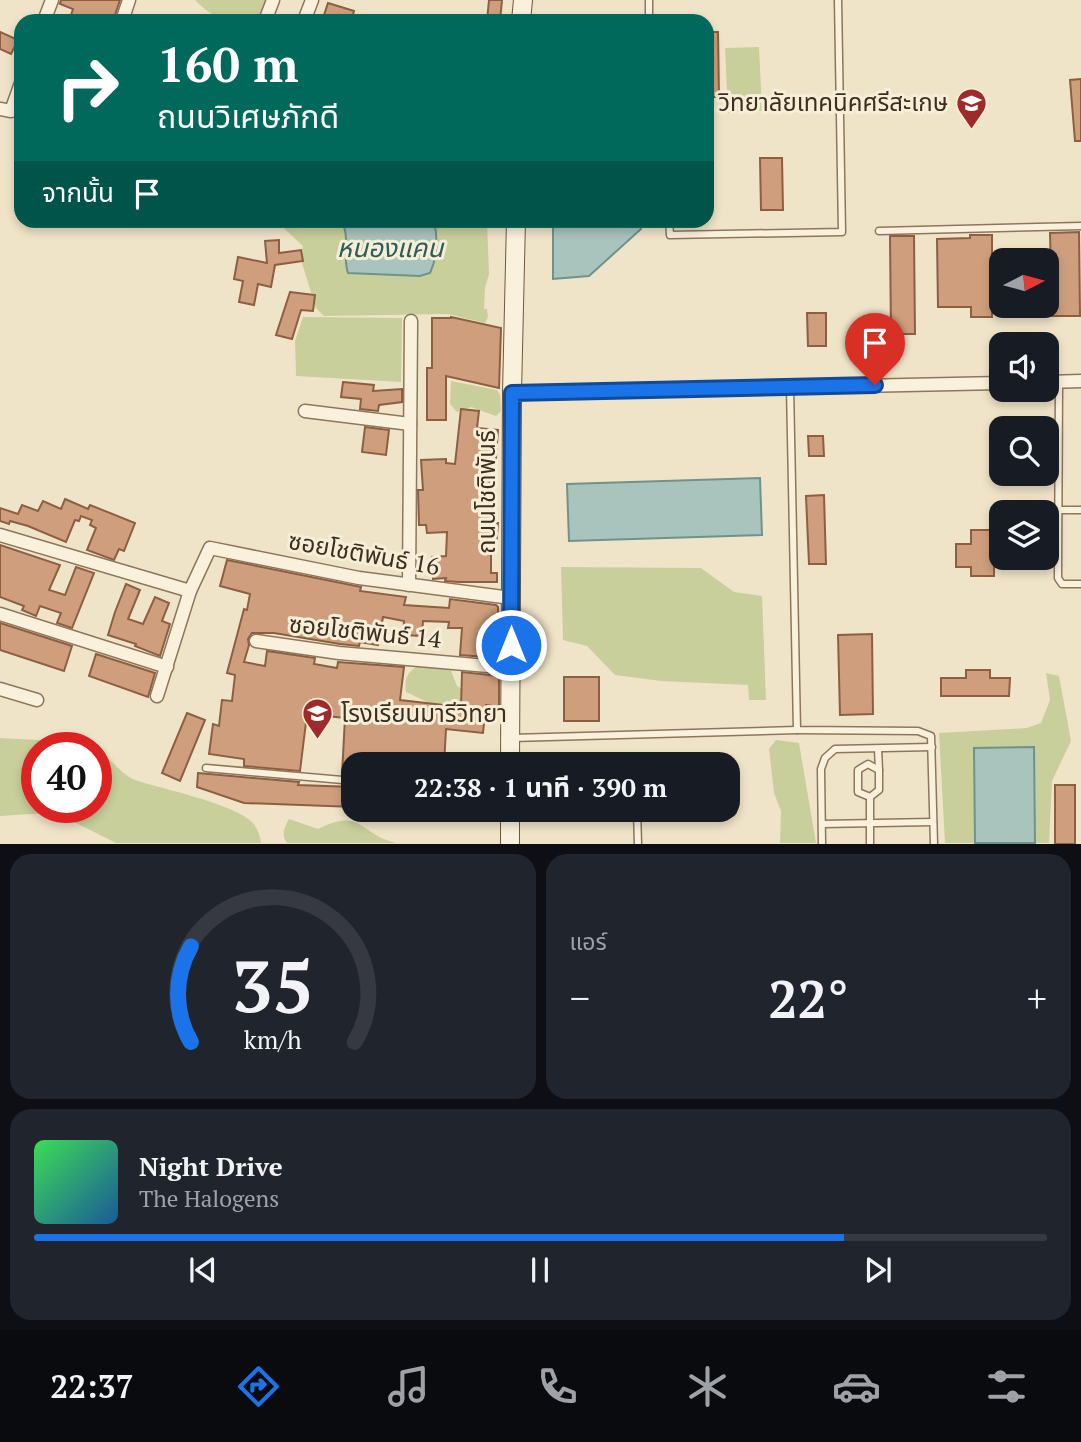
<!DOCTYPE html>
<html lang="th">
<head>
<meta charset="utf-8">
<style>
	:root { --surface:#171b24; --page:#20242c; --text:#f1f3f6; --muted:#9ea1a6; --line:#363941; --accent:#1a73e8 }
	body { margin:0; font-family:"PT Serif","Noto Sans Thai",serif; background:var(--page); color:var(--text); height:100vh; display:flex; flex-direction:column; font-size:26px; white-space:nowrap }
	* { box-sizing:border-box; margin:0 }
	p { font-size:23px; color:var(--muted) }
	.icon { flex:none; width:38px; height:38px; fill:none; stroke:currentColor; stroke-width:2; stroke-linecap:round; stroke-linejoin:round }
	.map { position:relative; height:844px; overflow:hidden }
	.drawer { display:flex; flex-direction:column; gap:10px; padding:10px; background:#0d0f14; flex:1 }
	.drawer>* { flex:none }
	.top-card { position:absolute; left:14px; top:14px; width:700px; height:214px; border-radius:21px; box-shadow:0 4px 10px #0003; background:#00695c; color:#fff; overflow:hidden }
	.needle { width:46px; rotate:84deg }
	.controls { position:absolute; left:989px; top:248px; display:grid; gap:14px }
	.controls a { display:grid; place-items:center; width:70px; height:70px; border-radius:14px; background:var(--surface); box-shadow:0 4px 10px #0003; font-size:35px }
	.speed { position:absolute; left:21px; top:732px; display:flex; gap:14px; font-size:35px; font-weight:700; text-align:center }
	.speed>* { display:grid; place-content:center; width:91px; height:91px; border-radius:50%; background:var(--surface); box-shadow:0 4px 10px #0003; line-height:1 }
	.speed .limit { border:10px solid #d22; background:#fff; color:#111 }
	.pin { position:absolute; display:grid; place-items:center; width:60px; height:60px; color:#fff; margin:-72px -30px; border-radius:50% 50% 50% 0; rotate:-45deg; box-shadow:0 0 7px #0007 }
	.pin .icon { rotate:45deg }
	.me { position:absolute; width:77px; margin:-38px; rotate:0deg; stroke-linejoin:round; filter:drop-shadow(0 0 5px #0008) }
	.turn { display:flex; align-items:center; gap:24px; height:147px; padding:0 28px; font-size:32px }
	.turn .icon { width:91px; height:91px; stroke-width:2.5 }
	.turn b { display:block; font-size:49px; line-height:60px }
	.then { display:flex; align-items:center; height:66px; padding:0 28px; background:#0003; gap:14px; font-size:26px }
	.big { font-size:52px; font-weight:700; line-height:1.1 }
	.drawer .widget { flex:1; display:flex; flex-direction:column; justify-content:center; gap:10px; min-width:0; padding:0 24px; border-radius:21px; background:var(--page) }
	.drawer .dial { align-items:center; gap:0 }
	.dial svg { height:182px; overflow:visible; fill:none; stroke:var(--line); stroke-width:7; stroke-linecap:round; text-anchor:middle }
	.dial text { fill:var(--text); stroke:none }
	.song { display:flex; align-items:center; gap:21px }
	.cover { width:84px; height:84px; border-radius:10px; background:linear-gradient(135deg,hsl(130 70% 55%),hsl(210 70% 35%)) }
	.played { height:7px; border-radius:4px; background:linear-gradient(90deg,var(--accent) 80%,var(--line) 80%) }
	.keys { display:flex; justify-content:space-around; direction:ltr }
	.heat { display:flex; justify-content:space-between; align-items:center; font-size:38px; direction:ltr }
	.drawer .tiles { flex:1; display:grid; gap:10px; grid-template-columns:1fr 1fr }
	.widget:last-child { grid-column:span 2 }
	.trip { position:absolute; left:341px; top:752px; width:399px; height:70px; border-radius:21px; background:var(--surface); box-shadow:0 4px 10px #0003; font-weight:700; line-height:70px; text-align:center }
	.tabs { display:flex; height:112px; justify-content:space-around; align-items:center; background:#090b0e; color:var(--muted) }
	.tabs .icon { width:49px; height:49px }
	.tabs .on { color:var(--accent) }
	.tabs b { font-size:32px; color:var(--text) }
	.map>svg:first-child { display:block }
	.green { fill:#c9cf9b }
	.water { fill:#a9c4bc; stroke:#6f938a; stroke-width:2 }
	.building { fill:#cf9f7d; stroke:#8d5f41; stroke-width:2 }
	.lines { fill:none; stroke-linecap:round; stroke-linejoin:round }
	.lane-casing { stroke:#8d765c; stroke-width:9 }
	.street-casing { stroke:#8d765c; stroke-width:15 }
	.secondary-casing { stroke:#6f573f; stroke-width:20 }
	.lane { stroke:#faf1dc; stroke-width:6 }
	.street { stroke:#faf1dc; stroke-width:12 }
	.secondary { stroke:#faf1dc; stroke-width:18 }
	.route-casing { stroke:#114b97; stroke-width:18 }
	.route { stroke:#1a73e8; stroke-width:12 }
	.labels { text-anchor:middle; stroke-width:6; stroke-linejoin:round; paint-order:stroke }
	.poi-label { font-size:24px; fill:#3d2e20; stroke:#f7eed8; text-anchor:end }
	.street-label { font-size:24px; fill:#3d2e20; stroke:#f7eed8 }
	.water-label { font-size:26px; font-style:italic; fill:#2f5d5a; stroke:#f7eed8 }
</style>
</head>
<body>
<div class="map">
<svg width="1081" height="844" viewBox="0 0 1081 844">
	<rect width="100%" height="100%" fill="#f0e4c8"/>
	<g class="green">
		<path d="M195 0H266L265 11 259 21C229 21 218 23 195 0Z"/>
		<path d="M759 47 762 111 728 113 725 48Z"/>
		<path d="M276 221H487L489 274 485 288 484 309H487L488 317 485 323 448 314 324 316 316 308 300 257 303 246Z"/>
		<path d="M303 317 402 318 401 382 296 376 295 341Z"/>
		<path d="M451 381 497 390 500 395 501 411 496 416 471 407 457 412 450 404Z"/>
		<path d="M561 567 701 568 734 592 762 596 766 700H749L748 685 661 681 615 675 587 646 563 640Z"/>
		<path d="M420 664 450 668 457 686 470 694 466 709H442L406 692C404 677 408 672 420 664Z"/>
		<path d="M1046 673 1059 676 1071 741 1052 781 1049 843H945L939 733 1027 728 1041 723 1050 700Z"/>
		<path d="M0 738 75 742 89 747H37V807H96V750C110 755 117 772 135 780 162 789 236 804 253 823 258 829 260 836 261 843H116L68 819 47 813 0 816Z"/>
		<path d="M776 740 799 743 816 843H780L781 811 774 793 769 749Z"/>
		<path d="M289 819 318 829C363 807 358 834 396 843H287C281 835 284 828 289 819Z"/>
	</g>
	<g class="water">
		<path d="M341 221H434C438 239 438 256 430 273L420 276 348 273C342 257 351 236 341 221Z"/>
		<path d="M553 221H638L641 229 589 276 553 279Z"/>
		<path d="M760 478 762 535 569 541 567 484Z"/>
		<path d="M1034 747 1035 843H975L974 748Z"/>
	</g>
	<g class="building">
		<path d="M61 0H120L113 21H69L73 9 60 4Z"/>
		<path d="M489 0H502L500 21H487Z"/>
		<path d="M328 3 354 11 351 21H322Z"/>
		<path d="M0 32 18 40 11 54 0 49Z"/>
		<path d="M707 32H718L719 97H707Z"/>
		<path d="M1081 79V141H1075L1070 80Z"/>
		<path d="M760 158H782L783 210H761Z"/>
		<path d="M1079 232 1080 316H1052L1050 233Z"/>
		<path d="M970 235H992V317H971V307H938L937 239 970 238Z"/>
		<path d="M890 236H914L915 334H891Z"/>
		<path d="M279 240V253L301 250 303 261 275 265 271 287 258 284 254 305 239 302 243 281 234 279 238 257 267 263 265 241Z"/>
		<path d="M290 292 315 295 313 311 301 310 292 339 276 335Z"/>
		<path d="M807 313H826V346H808Z"/>
		<path d="M451 317 501 328 499 388 446 376V420H427V368H432V318H451Z"/>
		<path d="M343 382 374 385 373 391 402 389V402L379 405 378 411 360 409 361 399 341 397Z"/>
		<path d="M461 409 479 411 477 428 498 430 496 458H490L491 492H494L493 523H498L496 547 491 546V573H497V582H459L445 581 446 578 433 579 432 557 446 556 447 532 427 533 426 525H419L418 490H423L421 460 446 459V463L455 464Z"/>
		<path d="M365 427 389 430 386 455 362 452Z"/>
		<path d="M808 436H823L824 456H809Z"/>
		<path d="M824 495 826 564H809L806 496Z"/>
		<path d="M65 499 88 509 90 505 135 523 124 551 119 549 114 560 87 550 96 528 90 525 92 520 81 516 79 521 75 520 66 542 28 526 10 521 9 524 0 521V508L18 514 22 505 38 511 43 501 61 509Z"/>
		<path d="M971 530H994V544H1001V558H1010V567H994V576H971V567H956V544H971Z"/>
		<path d="M0 545 60 565 49 590 65 595 76 567 94 573 72 628 57 623 61 613 40 606 36 616 22 610 24 606 0 597Z"/>
		<path d="M227 560 361 587 360 591 406 597 404 605 449 608 450 599 496 605 498 607 499 658 460 655 462 628H448L449 622 423 621 422 636 403 635 404 621 383 617 378 645 360 642 359 646 340 644 274 633H252L248 639 249 645 244 662 265 666 267 651 315 658 314 664 337 668 338 662 404 667 400 700 461 707 462 672 499 676V707L486 705 483 733 446 729 444 765H354V775L342 774 345 718 307 714 300 771 244 766V759L209 754 213 724 219 726 222 700 232 701 235 675 227 673 244 609 247 610 250 594 220 586Z"/>
		<path d="M126 584 140 590 128 619 143 624 155 597 169 603 162 621 170 624 160 656 135 646 136 644 108 635 115 612Z"/>
		<path d="M0 623 72 646 64 671 0 650Z"/>
		<path d="M872 634 873 714 840 715 838 635Z"/>
		<path d="M96 654 155 673 148 697 89 676Z"/>
		<path d="M966 670H990V678H1010L1009 696H941V678H966Z"/>
		<rect x="564" y="677" width="35" height="44"/>
		<path d="M187 713 205 720 180 781 162 773Z"/>
		<path d="M198 773 299 782 298 785 354 787V807L244 803 197 787Z"/>
		<rect x="1055" y="785" width="20" height="59"/>
	</g>
	<g class="lines">
		<defs>
			<g id="lane">
				<path d="M649 0V21"/>
				<path d="M669 220 670 235 842 232 838 0"/>
				<path d="M879 231 1081 226"/>
				<path d="M1059 381 1058 578 1062 584H1081"/>
				<path d="M790 387 797 730 918 731 931 736 934 844"/>
				<path d="M1058 510H1081"/>
				<path d="M512 738 797 730"/>
				<path d="M878 749 879 770"/>
				<path d="M868 764 879 770V790L870 797 858 792V770Z"/>
				<path d="M206 768 354 781"/>
				<path d="M870 797V844"/>
				<path d="M637 811 638 844"/>
				<path d="M822 824 933 822"/>
				<path d="M822 844 821 769 825 758 835 749 932 747"/>
			</g>
			<g id="street">
				<path d="M44 21 52 0"/>
				<path d="M122 21 129 0"/>
				<path d="M265 21 273 0"/>
				<path d="M304 21 312 0"/>
				<path d="M0 109 11 111 21 83"/>
				<path d="M1046 382 1081 381"/>
				<path d="M512 393 1001 383"/>
				<path d="M305 411 410 424"/>
				<path d="M0 535 190 591"/>
				<path d="M409 585 411 321"/>
				<path d="M0 614 167 667"/>
				<path d="M256 641 339 653 511 668"/>
				<path d="M0 689 37 700"/>
				<path d="M157 696 190 591 210 548 359 578 511 598"/>
				<path d="M510 810H696"/>
				<path d="M728 810H730"/>
			</g>
			<g id="secondary">
				<path d="M521 21 523 0"/>
				<path d="M510 765 512 393 516 220"/>
				<path d="M510 844V810"/>
			</g>
		</defs>
		<use href="#lane" class="lane-casing"/>
		<use href="#street" class="street-casing"/>
		<use href="#secondary" class="secondary-casing"/>
		<use href="#lane" class="lane"/>
		<use href="#street" class="street"/>
		<use href="#secondary" class="secondary"/>
	</g>
	<g class="lines">
		<defs>
			<path id="route" d="M511 645 512 393 875 385"/>
		</defs>
		<use href="#route" class="route-casing"/>
		<use href="#route" class="route"/>
	</g>
	<defs>
		<symbol id="university-pin" viewBox="-11 -11 22 30"><path d="M0 17L-7.5 6A9.5 9.5 0 1 1 7.5 6Z" fill="#9e2a2b" stroke="#f7eed8"/><path d="M0-5L7-2L0 1L-7-2ZM-4 1L0 2.5L4 1V4Q0 6-4 4Z" fill="#fff"/></symbol>
		<symbol id="school-pin" viewBox="-11 -11 22 30"><path d="M0 17L-7.5 6A9.5 9.5 0 1 1 7.5 6Z" fill="#9e2a2b" stroke="#f7eed8"/><path d="M0-5L7-2L0 1L-7-2ZM-4 1L0 2.5L4 1V4Q0 6-4 4Z" fill="#fff"/></symbol>
	</defs>
	<g fill-rule="evenodd">
		<use href="#university-pin" x="954" y="86" width="35" height="47"/>
		<use href="#school-pin" x="300" y="696" width="35" height="47"/>
	</g>
	<g class="labels">
		<g class="poi-label">
			<text x="948" y="111">วิทยาลัยเทคนิคศรีสะเกษ</text>
			<text x="341" y="722" text-anchor="start">โรงเรียนมารีวิทยา</text>
		</g>
		<g class="street-label">
			<text transform="translate(487 492) rotate(-90)" y="8">ถนนโชติพันธ์</text>
			<text transform="translate(364 554) rotate(10)" y="8">ซอยโชติพันธ์ 16</text>
			<text transform="translate(365 632) rotate(6)" y="8">ซอยโชติพันธ์ 14</text>
		</g>
		<g class="water-label">
			<text x="390" y="257">หนองแคน</text>
		</g>
	</g>
</svg>
<div class="controls">
<a><svg class="needle" viewBox="-14 -14 28 28"><path d="M0-13l5 13h-10z" fill="#e53935"/><path d="M0 13l5-13h-10z" fill="#9ea1a6"/></svg></a>
<a><svg class="icon" aria-label="sound" viewBox="0 0 24 24"><path d="M4 9h4l5-4v14l-5-4H4zM17 9q2 3 0 6"/></svg></a>
<a><svg class="icon" aria-label="search" viewBox="0 0 24 24"><circle cx="10" cy="10" r="6"/><path d="M15 15l6 6"/></svg></a>
<a><svg class="icon" aria-label="layers" viewBox="0 0 24 24"><path d="M12 4l9 5-9 5-9-5zM3 14l9 5 9-5"/></svg></a>
</div>
<div class="speed"><div class="limit">40</div></div>
<div class="pin" style="left:875px;top:385px;background:#d93025"><svg class="icon" aria-label="arrive" viewBox="0 0 24 24"><path d="M6 21V4h12l-3 4 3 4H6"/></svg></div>
<svg class="me" style="left:511px;top:645px" viewBox="-20 -20 40 40"><circle r="17" fill="#1a73e8" stroke="#fff" stroke-width="3"/><path d="M0-11L8 9 0 5-8 9z" fill="#fff"/></svg>
<div class="trip">22:38 · 1 นาที · 390 m</div>
<div class="top-card">
<div class="turn"><svg class="icon" aria-label="right" viewBox="0 0 24 24"><path d="M7 20v-9h11M14 6l5 5-5 5"/></svg><div><b>160 m</b>ถนนวิเศษภักดี</div></div>
<div class="then">จากนั้น<svg class="icon" aria-label="arrive" viewBox="0 0 24 24"><path d="M6 21V4h12l-3 4 3 4H6"/></svg></div>
</div>
</div>
<section class="drawer">
<div class="tiles">
<div class="widget dial"><svg viewBox="0 0 100 80">
<path d="M14 69A42 42 0 1 1 86 69"/>
<path d="M14 69A42 42 0 0 1 14 27" stroke="#1a73e8"/>
<text x="50" y="56" font-size="32" font-weight="700">35</text>
<text x="50" y="72" font-size="11">km/h</text>
</svg></div>
<div class="widget"><p>แอร์</p>
<div class="heat"><a>−</a><b class="big">22°</b><a>+</a></div>
</div>
<div class="widget">
<div class="song"><i class="cover"></i><div><b>Night Drive</b><p>The Halogens</p></div></div>
<div class="played"></div>
<div class="keys"><svg class="icon" aria-label="previous" viewBox="0 0 24 24"><path d="M18 5L8 12l10 7zM5 5v14"/></svg><svg class="icon" aria-label="pause" viewBox="0 0 24 24"><path d="M8 5v14M16 5v14"/></svg><svg class="icon" aria-label="next" viewBox="0 0 24 24"><path d="M6 5l10 7-10 7zM19 5v14"/></svg></div>
</div>
</div>
</section>
<nav class="tabs">
<b>22:37</b>
<svg class="icon on" aria-label="directions" viewBox="0 0 24 24"><path d="M12 3l9 9-9 9-9-9zM9 14v-3h6M13 9l2 2-2 2"/></svg>
<svg class="icon" aria-label="music" viewBox="0 0 24 24"><path d="M9 18V5l10-2v13"/><circle cx="6" cy="18" r="3"/><circle cx="16" cy="16" r="3"/></svg>
<svg class="icon" aria-label="phone" viewBox="0 0 24 24"><path d="M5 4h4l2 5-3 2q2 4 5 5l2-3 5 2v4C11 20 4 13 5 4z"/></svg>
<svg class="icon" aria-label="climate" viewBox="0 0 24 24"><path d="M12 3v18M4 7l16 10M4 17L20 7"/></svg>
<svg class="icon" aria-label="car" viewBox="0 0 24 24"><path d="M5 17H2v-5l4-1 3-4h7l3 4 3 1v5h-3M9 17h6M6 11h13"/><circle cx="7" cy="17" r="2"/><circle cx="17" cy="17" r="2"/></svg>
<svg class="icon" aria-label="filters" viewBox="0 0 24 24"><path d="M4 7h16M4 17h16"/><circle cx="9" cy="7" r="2"/><circle cx="15" cy="17" r="2"/></svg>
</nav>
</body>
</html>
